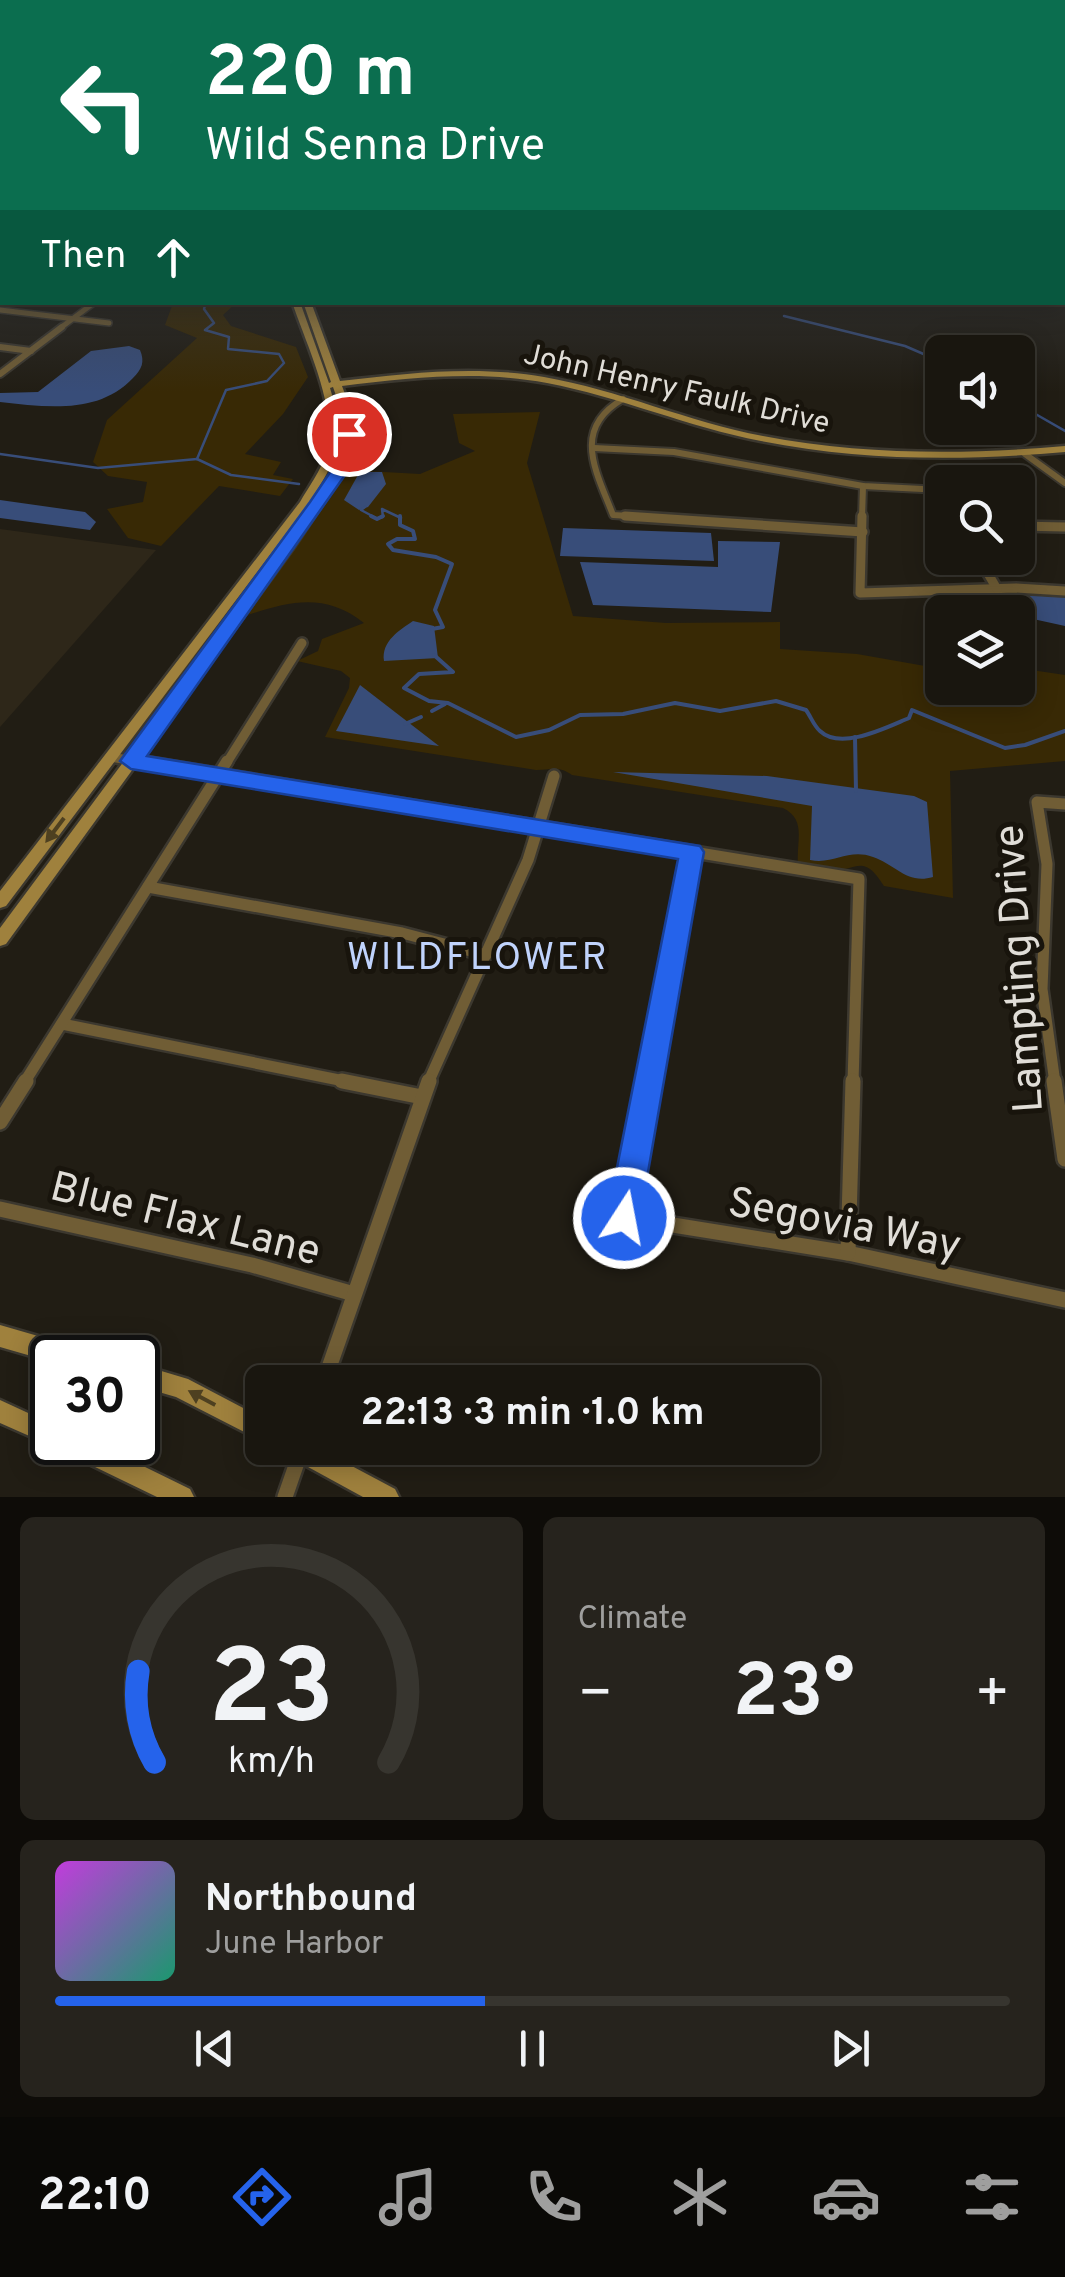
<!DOCTYPE html>
<html lang="en">
<head>
<meta charset="utf-8">
<style>
	:root { --surface:#19160f; --page:#26231d; --text:#f1f3f6; --muted:#9f9f9e; --line:#37352f; --accent:#2563eb }
	body { margin:0; font-family:Overpass,sans-serif; background:var(--page); color:var(--text); height:100vh; display:flex; flex-direction:column; font-size:38px; white-space:nowrap }
	* { box-sizing:border-box; margin:0 }
	p { font-size:32px; color:var(--muted) }
	.icon { flex:none; width:55px; height:55px; fill:none; stroke:currentColor; stroke-width:2; stroke-linecap:round; stroke-linejoin:round }
	.map { position:relative; height:1497px; overflow:hidden }
	.side { display:flex; flex-direction:column; gap:20px; padding:20px; background:#0e0c08; flex:1 }
	.side>* { flex:none }
	.banner { position:absolute; left:0px; top:0px; width:1065px; height:305px; box-shadow:0 5px 25px #0003,0 0 0 2px var(--line); background:#0b6e4f; color:#fff; overflow:hidden }
	.buttons { position:absolute; left:925px; top:335px; display:grid; gap:20px }
	.buttons a { display:grid; place-items:center; width:110px; height:110px; border-radius:15px; background:var(--surface); box-shadow:0 5px 25px #0003,0 0 0 2px var(--line); font-size:50px }
	.speed { position:absolute; left:30px; top:1335px; display:flex; gap:20px; font-size:50px; font-weight:700; text-align:center }
	.speed>* { display:grid; place-content:center; width:130px; height:130px; border-radius:50%; background:var(--surface); box-shadow:0 5px 25px #0003,0 0 0 2px var(--line); line-height:1 }
	.speed .limit { border:5px solid #111; border-radius:15px; background:#fff; color:#111 }
	.pin { position:absolute; display:grid; place-items:center; width:85px; height:85px; color:#fff; margin:-42px; border:5px solid #fff; border-radius:50%; box-shadow:0 2px 10px #0007 }
	.me { position:absolute; width:110px; margin:-55px; rotate:11deg; stroke-linejoin:round; filter:drop-shadow(0 0 8px #0008) }
	.turn { display:flex; align-items:center; gap:35px; height:210px; padding:0 40px; font-size:45px }
	.turn .icon { width:130px; height:130px; stroke-width:2.5 }
	.turn b { display:block; font-size:70px; line-height:85px }
	.then { display:flex; align-items:center; height:95px; padding:0 40px; background:#0003; gap:20px; font-size:38px }
	.big { font-size:75px; font-weight:700; line-height:1.1 }
	.side .card { flex:1; display:flex; flex-direction:column; justify-content:center; gap:15px; min-width:0; padding:0 35px; border-radius:15px; background:var(--page) }
	.side .dial { align-items:center; gap:0 }
	.dial svg { height:260px; overflow:visible; fill:none; stroke:var(--line); stroke-width:7; stroke-linecap:round; text-anchor:middle }
	.dial text { fill:var(--text); stroke:none }
	.song { display:flex; align-items:center; gap:30px }
	.cover { width:120px; height:120px; border-radius:15px; background:linear-gradient(135deg,hsl(290 70% 55%),hsl(160 70% 35%)) }
	.played { height:10px; border-radius:5px; background:linear-gradient(90deg,var(--accent) 45%,var(--line) 45%) }
	.keys { display:flex; justify-content:space-around; direction:ltr }
	.heat { display:flex; justify-content:space-between; align-items:center; font-size:55px; direction:ltr }
	.side .tiles { flex:1; display:grid; gap:20px; grid-template-columns:1fr 1fr }
	.card:last-child { grid-column:span 2 }
	.trip { position:absolute; left:245px; top:1365px; width:575px; height:100px; border-radius:15px; background:var(--surface); box-shadow:0 5px 25px #0003,0 0 0 2px var(--line); font-weight:700; line-height:100px; text-align:center }
	.menu { display:flex; height:160px; justify-content:space-around; align-items:center; background:#0a0906; color:var(--muted) }
	.menu .icon { width:70px; height:70px }
	.menu .on { color:var(--accent) }
	.menu b { font-size:45px; color:var(--text) }
	.map>svg:first-child { display:block }
	.built { fill:#2e2719 }
	.green { fill:#382905 }
	.water { fill:#384d79 }
	.lines { fill:none; stroke-linecap:round; stroke-linejoin:round }
	.stream-far1 { stroke:#384d79; stroke-width:2.5 }
	.stream { stroke:#384d79; stroke-width:4 }
	.street-far4-casing { stroke:#3c382f; stroke-width:8 }
	.street-far3-casing { stroke:#3c382f; stroke-width:10 }
	.street-far2-casing { stroke:#3c382f; stroke-width:14 }
	.street-far1-casing { stroke:#3c382f; stroke-width:16 }
	.street-casing { stroke:#3c382f; stroke-width:20 }
	.secondary-casing { stroke:#3c382f; stroke-width:5 }
	.street-far4 { stroke:#705d35; stroke-width:5 }
	.street-far3 { stroke:#705d35; stroke-width:6 }
	.street-far2 { stroke:#705d35; stroke-width:9 }
	.street-far1 { stroke:#705d35; stroke-width:11 }
	.street { stroke:#705d35; stroke-width:15 }
	.secondary { fill:#9f813d; fill-rule:evenodd }
	.oneway { fill:#4e4020 }
	.route { fill:#2563eb; stroke:#184099; stroke-width:2.5 }
	.labels { text-anchor:middle; stroke-width:10; stroke-linejoin:round; paint-order:stroke }
	.far-street-label { font-size:30px; fill:#e0ddd7; stroke:#18140c }
	.neighbourhood-label { font-size:38px; letter-spacing:2.5px; fill:#c0d3fc; stroke:#18140c }
	.near-street-label { font-size:42px; fill:#e0ddd7; stroke:#18140c }
</style>
</head>
<body>
<div class="map">
<svg width="1065" height="1497" viewBox="0 0 1065 1497">
	<rect width="100%" height="100%" fill="#211d14"/>
	<path class="built" d="M0 529 156 550 0 727Z"/>
	<g class="green">
		<path d="M173 303H236L223 315 231 326 296 347 308 377 283 414 245 454 281 462 273 475 293 479 280 496 219 486 161 546 128 538 107 509 143 502 147 482 108 476 93 462 107 420 197 338 165 325Z"/>
		<path d="M540 412 527 463 573 616 666 623 780 622V649L857 654 942 669V688H1018V668L1065 675V761L950 771 953 898 884 886C863 853 858 870 832 871 822 872 808 866 798 864 796 841 807 820 783 808L572 775C558 765 551 770 536 770L325 737 349 688 350 678 341 671 297 661 318 651 322 639 364 623C325 592 289 601 245 616L348 470 420 474 475 451 459 443 453 414Z"/>
	</g>
	<g class="water">
		<path d="M129 346 140 350C145 362 142 369 133 378 98 415 46 407 0 402V393L38 392 91 351Z"/>
		<path d="M366 472H382L386 484 368 507 359 510 344 500 358 475Z"/>
		<path d="M0 500 85 512 96 522 90 530 0 518Z"/>
		<path d="M563 528 711 533 714 561 560 556Z"/>
		<path d="M718 541 780 542 771 612 593 605 580 562 718 567Z"/>
		<path d="M1019 595 1065 597V626L1001 612 990 596Z"/>
		<path d="M413 621 434 626 438 658 384 661C381 641 400 630 413 621Z"/>
		<path d="M360 685 439 746 336 731Z"/>
		<path d="M613 772 767 776 914 796 927 802 933 877C907 885 895 864 873 857 848 848 834 865 810 860L812 806Z"/>
	</g>
	<g class="lines">
		<g class="stream-far1">
			<path d="M784 316 905 346 942 362"/>
			<path d="M1018 404 1065 431"/>
			<path d="M0 454 98 468 197 459"/>
			<path d="M197 459 226 390 267 381 284 363 279 354 228 349 229 337 205 330 214 323 204 309 206 302"/>
			<path d="M197 459 231 475 299 484"/>
			<path d="M365 507 361 510 376 518"/>
			<path d="M379 518 383 517 382 509 401 518"/>
		</g>
		<g class="stream">
			<path d="M371 516 377 519 383 516"/>
			<path d="M400 516V525L413 531 415 539H397L388 544 393 550 436 557 452 564 435 610 443 627 432 629"/>
			<path d="M434 655 453 672 419 674 404 688 429 701 448 703 516 737 549 730 580 715 623 714 675 703 720 711 776 701 806 710C811 717 814 726 820 731 841 751 887 727 909 718L912 710 1005 748 1025 745 1065 731"/>
			<path d="M432 711 445 704"/>
			<path d="M405 724 421 717"/>
			<path d="M855 737 856 791"/>
		</g>
		<defs>
			<g id="street-far4">
				<path d="M0 310 109 323"/>
				<path d="M59 329 95 302"/>
			</g>
			<g id="street-far3">
				<path d="M0 347 31 351"/>
				<path d="M0 374 62 327"/>
				<path d="M623 399C571 429 596 471 613 515L661 518"/>
				<path d="M594 448 674 452 863 486 942 490"/>
				<path d="M1025 454 1065 483"/>
				<path d="M862 518 863 486"/>
			</g>
			<g id="street-far2">
				<path d="M625 516 863 532"/>
				<path d="M862 516 860 593 1016 588 1065 591"/>
				<path d="M1018 526 1065 527"/>
				<path d="M979 558 997 589"/>
				<path d="M110 757 153 764"/>
				<path d="M226 764 302 643"/>
			</g>
			<g id="street-far1">
				<path d="M137 761 859 879 853 1083"/>
				<path d="M148 887 402 933 486 955"/>
				<path d="M62 1024 354 1083"/>
				<path d="M24 1083 227 761"/>
				<path d="M428 1083 528 860 554 776"/>
				<path d="M648 1083 691 852"/>
				<path d="M1055 1083 1042 989 1047 864 1037 802 1065 804"/>
			</g>
			<g id="street">
				<path d="M342 1081 422 1097"/>
				<path d="M648 1081 623 1217 848 1253 1065 1300"/>
				<path d="M1054 1081 1065 1159"/>
				<path d="M0 1122 26 1081"/>
				<path d="M0 1209 252 1265 354 1294"/>
				<path d="M848 1253 853 1081"/>
				<path d="M324 1382 429 1081"/>
				<path d="M285 1497 302 1448"/>
			</g>
			<g id="secondary">
				<rect x="1062" y="208" width="3" height="4"/>
				<path d="M292 302H300L329 383 331 382 303 302H311L340 381C408 373 476 365 544 377 619 390 688 422 763 436 863 455 964 455 1065 446V452C963 461 861 461 761 441 688 427 620 397 547 383 479 370 410 378 342 386L351 410 353 449 347 468 294 547 6 944 0 946V928L286 543 337 468 343 449 341 410 333 387 330 388C346 441 338 458 309 503L6 906 0 908V891L300 502C309 486 321 471 326 453 339 411 306 344 292 302Z"/>
				<path d="M0 1325 76 1347 84 1350 87 1358H52V1362L0 1347Z"/>
				<path d="M138 1364 188 1379 262 1418V1441L176 1397 138 1386Z"/>
				<path d="M0 1400 52 1424V1442H94L190 1489 194 1497H157L60 1450 57 1444 52 1446 0 1423Z"/>
				<path d="M285 1448H318L395 1489 399 1497H363L288 1456Z"/>
			</g>
		</defs>
		<use href="#street-far4" class="street-far4-casing"/>
		<use href="#street-far3" class="street-far3-casing"/>
		<use href="#street-far2" class="street-far2-casing"/>
		<use href="#street-far1" class="street-far1-casing"/>
		<use href="#street" class="street-casing"/>
		<use href="#secondary" class="secondary-casing"/>
		<use href="#street-far4" class="street-far4"/>
		<use href="#street-far3" class="street-far3"/>
		<use href="#street-far2" class="street-far2"/>
		<use href="#street-far1" class="street-far1"/>
		<use href="#street" class="street"/>
		<use href="#secondary" class="secondary"/>
	</g>
	<defs><path id="oneway-solid" d="M-6-.8H1V-3.2L6.5 0L1 3.2V.8H-6Z" transform="scale(2.5)"/></defs>
	<g class="oneway">
		<use href="#oneway-solid" transform="translate(55 830) rotate(127)"/>
		<use href="#oneway-solid" transform="translate(202 1398) rotate(-152)"/>
	</g>
	<linearGradient id="sky" x2="0" y2="1"><stop stop-color="#12100b"/><stop offset="0.47" stop-color="#3d4045"/><stop offset="1" stop-color="#3d4045" stop-opacity="0"/></linearGradient>
	<rect width="1065" height="392" fill="url(#sky)"/>
	<path class="route" d="M349 429 357 434 350 468 147 756 700 846 704 852 640 1218 635 1229 624 1233 612 1229 607 1218 678 859 131 769 120 761 310 502 333 468 341 434Z"/>
	<g class="labels">
		<g class="far-street-label">
			<text transform="translate(677 388) rotate(13)" y="10">John Henry Faulk Drive</text>
		</g>
		<g class="neighbourhood-label">
			<text x="478" y="969">WILDFLOWER</text>
		</g>
		<g class="near-street-label">
			<text transform="translate(1017 969) rotate(-94)" y="15">Lampting Drive</text>
			<text transform="translate(186 1217) rotate(14)" y="15">Blue Flax Lane</text>
			<text transform="translate(845 1222) rotate(11)" y="15">Segovia Way</text>
		</g>
	</g>
</svg>
<div class="buttons">
<a><svg class="icon" aria-label="sound" viewBox="0 0 24 24"><path d="M4 9h4l5-4v14l-5-4H4zM17 9q2 3 0 6"/></svg></a>
<a><svg class="icon" aria-label="search" viewBox="0 0 24 24"><circle cx="10" cy="10" r="6"/><path d="M15 15l6 6"/></svg></a>
<a><svg class="icon" aria-label="layers" viewBox="0 0 24 24"><path d="M12 4l9 5-9 5-9-5zM3 14l9 5 9-5"/></svg></a>
</div>
<div class="speed"><div class="limit">30</div></div>
<div class="pin" style="left:349px;top:434px;background:#d93025"><svg class="icon" aria-label="arrive" viewBox="0 0 24 24"><path d="M6 21V4h12l-3 4 3 4H6"/></svg></div>
<svg class="me" style="left:624px;top:1218px" viewBox="-20 -20 40 40"><circle r="17" fill="#2563eb" stroke="#fff" stroke-width="3"/><path d="M0-11L8 9 0 5-8 9z" fill="#fff"/></svg>
<div class="trip">22:13 · 3 min · 1.0 km</div>
<div class="banner">
<div class="turn"><svg class="icon" aria-label="left" viewBox="0 0 24 24"><path d="M17 20v-9H6M10 6l-5 5 5 5"/></svg><div><b>220 m</b>Wild Senna Drive</div></div>
<div class="then">Then<svg class="icon" aria-label="ahead" viewBox="0 0 24 24"><path d="M12 20V5M6 11l6-6 6 6"/></svg></div>
</div>
</div>
<section class="side">
<div class="tiles">
<div class="card dial"><svg viewBox="0 0 100 80">
<path d="M14 69A42 42 0 1 1 86 69"/>
<path d="M14 69A42 42 0 0 1 9 41" stroke="#2563eb"/>
<text x="50" y="56" font-size="32" font-weight="700">23</text>
<text x="50" y="72" font-size="11">km/h</text>
</svg></div>
<div class="card"><p>Climate</p>
<div class="heat"><a>−</a><b class="big">23°</b><a>+</a></div>
</div>
<div class="card">
<div class="song"><i class="cover"></i><div><b>Northbound</b><p>June Harbor</p></div></div>
<div class="played"></div>
<div class="keys"><svg class="icon" aria-label="previous" viewBox="0 0 24 24"><path d="M18 5L8 12l10 7zM5 5v14"/></svg><svg class="icon" aria-label="pause" viewBox="0 0 24 24"><path d="M8 5v14M16 5v14"/></svg><svg class="icon" aria-label="next" viewBox="0 0 24 24"><path d="M6 5l10 7-10 7zM19 5v14"/></svg></div>
</div>
</div>
</section>
<nav class="menu">
<b>22:10</b>
<svg class="icon on" aria-label="directions" viewBox="0 0 24 24"><path d="M12 3l9 9-9 9-9-9zM9 14v-3h6M13 9l2 2-2 2"/></svg>
<svg class="icon" aria-label="music" viewBox="0 0 24 24"><path d="M9 18V5l10-2v13"/><circle cx="6" cy="18" r="3"/><circle cx="16" cy="16" r="3"/></svg>
<svg class="icon" aria-label="phone" viewBox="0 0 24 24"><path d="M5 4h4l2 5-3 2q2 4 5 5l2-3 5 2v4C11 20 4 13 5 4z"/></svg>
<svg class="icon" aria-label="climate" viewBox="0 0 24 24"><path d="M12 3v18M4 7l16 10M4 17L20 7"/></svg>
<svg class="icon" aria-label="car" viewBox="0 0 24 24"><path d="M5 17H2v-5l4-1 3-4h7l3 4 3 1v5h-3M9 17h6M6 11h13"/><circle cx="7" cy="17" r="2"/><circle cx="17" cy="17" r="2"/></svg>
<svg class="icon" aria-label="filters" viewBox="0 0 24 24"><path d="M4 7h16M4 17h16"/><circle cx="9" cy="7" r="2"/><circle cx="15" cy="17" r="2"/></svg>
</nav>
</body>
</html>
